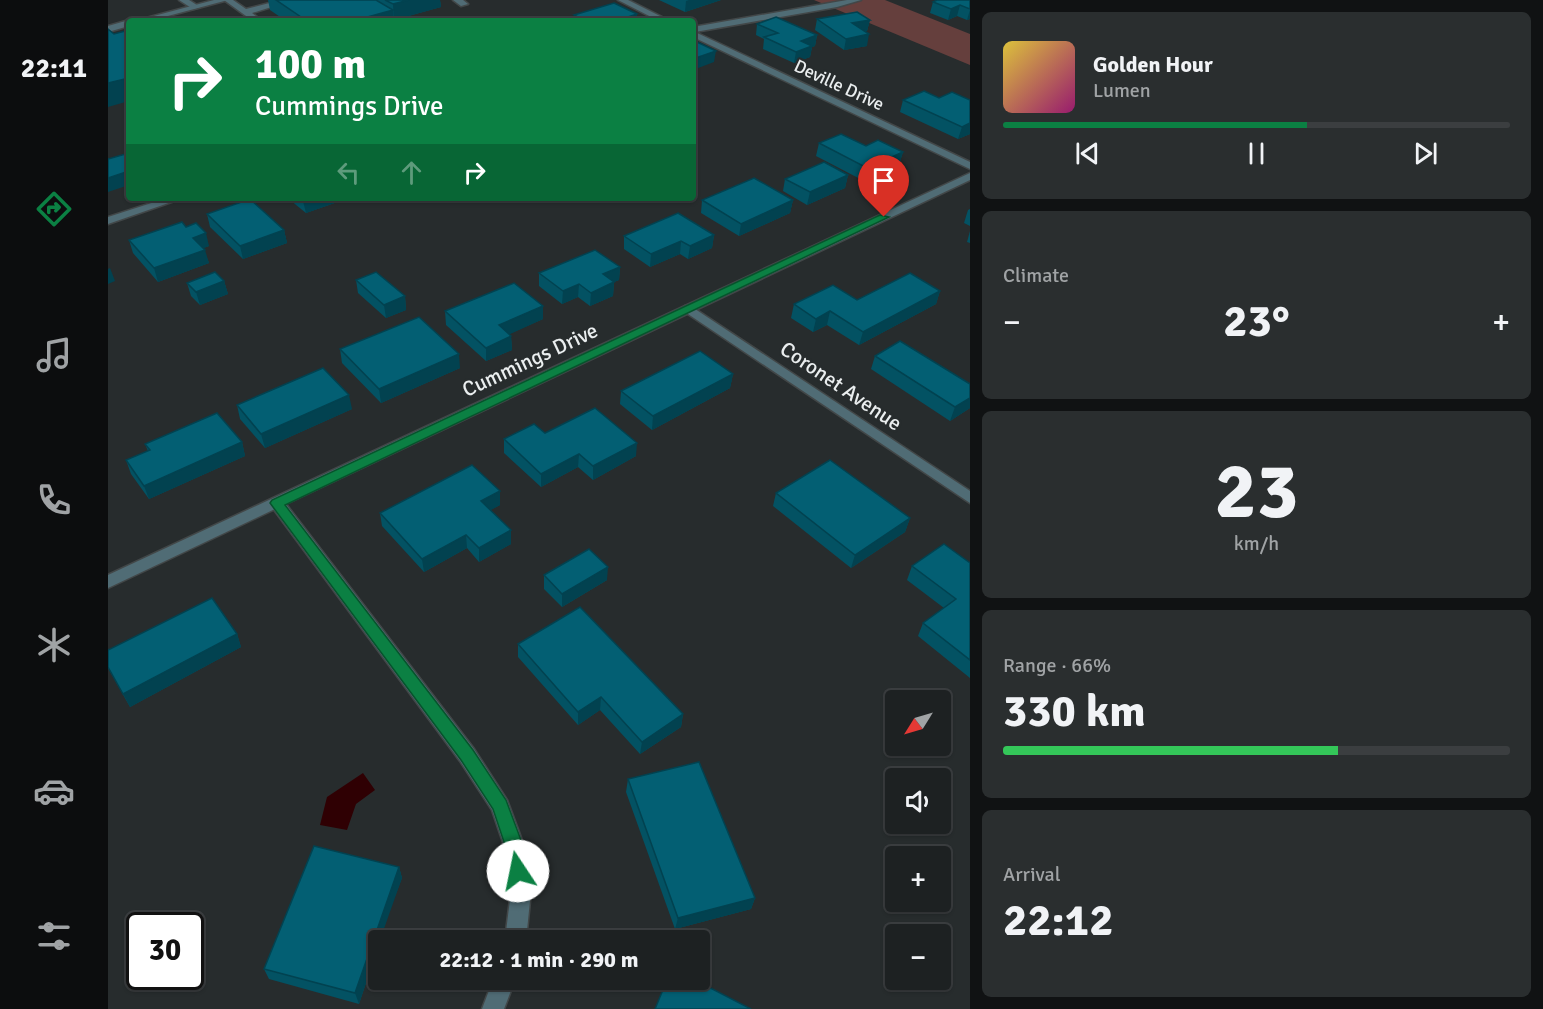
<!DOCTYPE html>
<html lang="en">
<head>
<meta charset="utf-8">
<style>
	:root { --surface:#1d2122; --page:#2a2e2f; --text:#f1f3f6; --muted:#a0a3a5; --line:#3b3e40; --accent:#0b8043 }
	body { margin:0; font-family:Signika,sans-serif; background:var(--page); color:var(--text); height:100vh; display:flex; flex-direction:column; font-size:22px; white-space:nowrap }
	* { box-sizing:border-box; margin:0 }
	p { font-size:20px; color:var(--muted) }
	.icon { flex:none; width:33px; height:33px; fill:none; stroke:currentColor; stroke-width:2; stroke-linecap:round; stroke-linejoin:round }
	.map { position:relative; flex:1; overflow:hidden }
	.sheet { display:flex; flex-direction:column; gap:12px; padding:12px; background:#101213; width:573px }
	.sheet>* { flex:none }
	.banner { position:absolute; left:18px; top:18px; width:570px; height:183px; border-radius:6px; box-shadow:0 2px 4px #0004,0 0 0 2px var(--line); background:#0b8043; color:#fff; overflow:hidden }
	.needle { width:39px; rotate:233deg }
	.fabs { position:absolute; left:777px; top:690px; display:grid; gap:12px }
	.fabs a { display:grid; place-items:center; width:66px; height:66px; border-radius:6px; background:var(--surface); box-shadow:0 2px 4px #0004,0 0 0 2px var(--line); font-size:30px }
	.speed { position:absolute; left:18px; top:912px; display:flex; gap:12px; font-size:30px; font-weight:700; text-align:center }
	.speed>* { display:grid; place-content:center; width:78px; height:78px; border-radius:50%; background:var(--surface); box-shadow:0 2px 4px #0004,0 0 0 2px var(--line); line-height:1 }
	.speed .limit { border:3px solid #111; border-radius:9px; background:#fff; color:#111 }
	.pin { position:absolute; display:grid; place-items:center; width:51px; height:51px; color:#fff; margin:-62px -26px; border-radius:50% 50% 50% 0; rotate:-45deg; box-shadow:0 0 6px #0007 }
	.pin .icon { rotate:45deg }
	.me { position:absolute; width:66px; margin:-33px; rotate:349deg; stroke-linejoin:round; filter:drop-shadow(0 0 4px #0008) }
	.turn { display:flex; align-items:center; gap:21px; height:126px; padding:0 30px; font-size:27px }
	.turn .icon { width:78px; height:78px; stroke-width:2.5 }
	.turn b { display:block; font-size:42px; line-height:51px }
	.lanes { display:flex; align-items:center; height:57px; padding:0 30px; background:#0003; justify-content:center; gap:30px; direction:ltr }
	.lanes .off { opacity:.35 }
	.big { font-size:45px; font-weight:700; line-height:1.1 }
	.sheet .widget { flex:1; display:flex; flex-direction:column; justify-content:center; gap:9px; min-width:0; padding:0 21px; border-radius:9px; background:var(--page) }
	.sheet .dial { align-items:center; gap:0 }
	.dial b { font-size:78px; line-height:1 }
	.song { display:flex; align-items:center; gap:18px }
	.cover { width:72px; height:72px; border-radius:9px; background:linear-gradient(135deg,hsl(50 70% 55%),hsl(320 70% 35%)) }
	.played { height:6px; border-radius:3px; background:linear-gradient(90deg,var(--accent) 60%,var(--line) 60%) }
	.keys { display:flex; justify-content:space-around; direction:ltr }
	.heat { display:flex; justify-content:space-between; align-items:center; font-size:33px; direction:ltr }
	.charge { height:9px; border-radius:4px; background:linear-gradient(90deg,#34c759 66%,var(--line) 0) }
	.trip { position:absolute; left:260px; top:930px; width:342px; height:60px; border-radius:6px; background:var(--surface); box-shadow:0 2px 4px #0004,0 0 0 2px var(--line); font-weight:700; line-height:60px; text-align:center }
	main { display:flex; flex:1; min-height:0 }
	.dock { display:flex; flex-direction:column; width:108px; justify-content:space-around; align-items:center; background:#0c0d0e; color:var(--muted) }
	.dock .icon { width:42px; height:42px }
	.dock .active { color:var(--accent) }
	.dock b { font-size:27px; color:var(--text) }
	.map>svg:first-child { display:block }
	.green { fill:#653f3d }
	.water { fill:#2f0003 }
	.lines { fill:none; stroke-linecap:round; stroke-linejoin:round }
	.service-casing { stroke:#424748; stroke-width:3 }
	.minor-casing { stroke:#424748; stroke-width:3 }
	.tertiary-casing { stroke:#424748; stroke-width:3 }
	.service { fill:#506c75; fill-rule:evenodd }
	.minor { fill:#506c75; fill-rule:evenodd }
	.tertiary { fill:#506c75; fill-rule:evenodd }
	.wall { fill:#035263 }
	.shaded-wall { fill:#024250 }
	.building { fill:#035f73; stroke:#024250; stroke-width:1.5 }
	.route { fill:#0b8043; stroke:#07532c; stroke-width:1.5 }
	.labels { text-anchor:middle; stroke-width:4.5; stroke-linejoin:round; paint-order:stroke }
	.far-street-label { font-size:18px; fill:#eaeeef; stroke:#272c2d }
	.street-label { font-size:21px; fill:#eaeeef; stroke:#272c2d }
</style>
</head>
<body>
<main>
<nav class="dock">
<b>22:11</b>
<svg class="icon active" aria-label="directions" viewBox="0 0 24 24"><path d="M12 3l9 9-9 9-9-9zM9 14v-3h6M13 9l2 2-2 2"/></svg>
<svg class="icon" aria-label="music" viewBox="0 0 24 24"><path d="M9 18V5l10-2v13"/><circle cx="6" cy="18" r="3"/><circle cx="16" cy="16" r="3"/></svg>
<svg class="icon" aria-label="phone" viewBox="0 0 24 24"><path d="M5 4h4l2 5-3 2q2 4 5 5l2-3 5 2v4C11 20 4 13 5 4z"/></svg>
<svg class="icon" aria-label="climate" viewBox="0 0 24 24"><path d="M12 3v18M4 7l16 10M4 17L20 7"/></svg>
<svg class="icon" aria-label="car" viewBox="0 0 24 24"><path d="M5 17H2v-5l4-1 3-4h7l3 4 3 1v5h-3M9 17h6M6 11h13"/><circle cx="7" cy="17" r="2"/><circle cx="17" cy="17" r="2"/></svg>
<svg class="icon" aria-label="filters" viewBox="0 0 24 24"><path d="M4 7h16M4 17h16"/><circle cx="9" cy="7" r="2"/><circle cx="15" cy="17" r="2"/></svg>
</nav>
<div class="map">
<svg width="862" height="1009" viewBox="0 0 862 1009">
	<rect width="100%" height="100%" fill="#272c2d"/>
	<path class="green" d="M706 0H777L862 34V65Z"/>
	<path class="water" d="M255 773 267 790 248 804 239 830 212 825 219 797Z"/>
	<g class="lines">
		<defs>
			<g id="service">
				<path d="M71 0H81L92 7 85 9Z"/>
				<path d="M116 0H125L138 9 173 0H186L144 13 154 21H145Z"/>
				<path d="M345 0H355L360 4 353 6Z"/>
			</g>
			<g id="minor">
				<path d="M106 0H120L41 21H27Z"/>
				<path d="M510 0H520L562 21H551Z"/>
				<path d="M739 0H753L729 7 587 32 862 162V169L585 37V27Z"/>
				<path d="M21 20 23 21H21V26L0 32V26Z"/>
				<path d="M59 198H75L0 224V217Z"/>
				<path d="M581 305 862 491V503L577 312 575 309 577 306Z"/>
				<path d="M169 498 174 499 366 749 399 800 418 851 423 891 418 940H397L403 891 398 851 384 810 352 761 164 507 162 503 164 499Z"/>
				<path d="M385 980H407L396 1009H374Z"/>
			</g>
			<path id="tertiary" d="M862 173V180L0 588V575Z"/>
		</defs>
		<use href="#service" class="service-casing"/>
		<use href="#minor" class="minor-casing"/>
		<use href="#tertiary" class="tertiary-casing"/>
		<use href="#service" class="service"/>
		<use href="#minor" class="minor"/>
		<use href="#tertiary" class="tertiary"/>
	</g>
	<g class="wall">
		<path d="M160 0H332L333 7 286 20V21H178L162 10Z"/>
		<path d="M551 0H613L577 12Z"/>
		<path d="M862 0V19L859 20 849 16 840 20 822 13 825 2Z"/>
		<path d="M529 14V21H466V15Z"/>
		<path d="M709 19 762 20 759 31H757L759 46 736 50 707 30Z"/>
		<path d="M649 24 709 35 707 46 704 47 702 57 686 63 655 49 656 39 648 35Z"/>
		<path d="M831 98 862 100V134L850 139 792 112 795 100Z"/>
		<path d="M711 143 758 146 795 152 791 165 756 181 708 156Z"/>
		<path d="M740 175 737 188 699 205 675 191 677 179Z"/>
		<path d="M182 198H241L198 213 182 200Z"/>
		<path d="M594 200H685L682 213 631 236 593 213Z"/>
		<path d="M862 209V226L856 223 860 210Z"/>
		<path d="M99 214 176 230 179 243 135 259 102 227Z"/>
		<path d="M78 227 101 246 95 248 101 263 50 282 25 253 21 240Z"/>
		<path d="M862 231V243L859 242Z"/>
		<path d="M606 235 604 248 580 259 572 254 542 267 516 249V236Z"/>
		<path d="M512 267 511 280 506 282 505 296 482 306 470 297 454 304 431 286V273Z"/>
		<path d="M248 280 297 296 298 310 278 318 250 293Z"/>
		<path d="M116 281 120 294 92 305 83 296 79 283Z"/>
		<path d="M832 291 828 304 751 345 719 325 705 332 683 318 686 304 749 300Z"/>
		<path d="M337 311 435 319 401 334 403 336 404 350 378 361 338 325Z"/>
		<path d="M232 349 352 368 273 403 234 363Z"/>
		<path d="M767 356 862 384V408L842 421 763 369Z"/>
		<path d="M625 374 622 388 544 430 512 404 513 391Z"/>
		<path d="M129 405 244 409 157 448 132 419Z"/>
		<path d="M437 433 528 456 485 480 470 467 433 487 396 453V439Z"/>
		<path d="M134 442 137 456 41 499 23 474 18 460 40 451 37 444Z"/>
		<path d="M668 493 802 518 797 532 743 568 665 506Z"/>
		<path d="M392 505 382 510 403 544 371 562 359 548 316 572 274 526 272 513Z"/>
		<path d="M862 563V678L810 636 815 623 836 608 799 580 804 566Z"/>
		<path d="M436 575 499 580 454 607 436 589Z"/>
		<path d="M129 634 133 647 22 707 0 668V650Z"/>
		<path d="M410 644 575 714 573 727 532 754 492 710 470 725 410 657Z"/>
		<path d="M520 779 647 898 643 909 567 929 518 792Z"/>
		<path d="M291 867 294 878 270 940V947L251 1004 161 979 156 969Z"/>
	</g>
	<g class="shaded-wall">
		<path d="M301 0H332L333 7 286 20 285 4Z"/>
		<path d="M581 0H613L577 12 578 1Z"/>
		<path d="M852 5 849 16 840 20 843 9Z"/>
		<path d="M285 10 286 21H245Z"/>
		<path d="M862 10V19L859 20Z"/>
		<path d="M529 14V21H508Z"/>
		<path d="M762 20 759 31 742 34 744 23Z"/>
		<path d="M761 34 759 46 736 50 738 39Z"/>
		<path d="M709 35 707 46 704 47 702 57 686 63 688 52 693 41Z"/>
		<path d="M608 51 606 62 585 70V59Z"/>
		<path d="M21 78V101L0 107V83Z"/>
		<path d="M862 123V134L850 139 854 127Z"/>
		<path d="M795 152 791 165 756 181 759 168Z"/>
		<path d="M21 171V185L0 192V178Z"/>
		<path d="M740 175 737 188 699 205 702 192Z"/>
		<path d="M203 198H241L198 213 195 201Z"/>
		<path d="M685 200 682 213 631 236 633 224Z"/>
		<path d="M176 230 179 243 135 259 132 246Z"/>
		<path d="M98 233 101 246 89 251 85 238Z"/>
		<path d="M606 235 604 248 580 259 582 246Z"/>
		<path d="M573 241 572 254 542 267 543 254Z"/>
		<path d="M97 250 101 263 50 282 46 268Z"/>
		<path d="M512 267 511 280 494 287 495 274Z"/>
		<path d="M2 268 7 281 0 284V269Z"/>
		<path d="M116 281 120 294 92 305 88 292Z"/>
		<path d="M506 282 505 296 482 306 483 293Z"/>
		<path d="M471 284 470 297 454 304 455 291Z"/>
		<path d="M832 291 828 304 751 345 755 332Z"/>
		<path d="M297 296 298 310 278 318 276 305Z"/>
		<path d="M435 306V319L391 339V325Z"/>
		<path d="M722 311 719 325 705 332 708 319Z"/>
		<path d="M403 336 404 350 378 361V348Z"/>
		<path d="M351 354 352 368 273 403 271 389Z"/>
		<path d="M625 374 622 388 544 430 545 416Z"/>
		<path d="M241 395 244 409 157 448 153 434Z"/>
		<path d="M862 398V408L842 421 847 407Z"/>
		<path d="M134 442 137 456 41 499 36 486Z"/>
		<path d="M529 443 528 456 485 480V466Z"/>
		<path d="M471 454 470 467 433 487V474Z"/>
		<path d="M392 491V505L374 515 373 501Z"/>
		<path d="M802 518 797 532 743 568 747 555Z"/>
		<path d="M403 530V544L371 562V548Z"/>
		<path d="M358 535 359 548 316 572 314 559Z"/>
		<path d="M500 567 499 580 454 607V594Z"/>
		<path d="M129 634 133 647 22 707 15 694Z"/>
		<path d="M493 697 492 710 470 725V712Z"/>
		<path d="M575 714 573 727 532 754 534 742Z"/>
		<path d="M291 867 294 878 272 940H270V947L251 1004 247 993Z"/>
		<path d="M647 898 643 909 567 929 570 918Z"/>
	</g>
	<g class="building">
		<path d="M168 0H268L285 10 245 21H199Z"/>
		<path d="M277 0H301L285 4Z"/>
		<path d="M829 0H862V9L852 5 843 9 825 2Z"/>
		<path d="M506 3 529 14 508 21H478L466 15Z"/>
		<path d="M749 12 762 20 744 23 761 34 738 39 709 19Z"/>
		<path d="M668 17 709 35 693 41 704 46 688 52 656 37 670 33 649 24Z"/>
		<path d="M0 29 6 34 21 30V78L0 83Z"/>
		<path d="M589 42 608 51 585 59V43Z"/>
		<path d="M816 91 831 98 844 92 862 100V123L854 127 795 100Z"/>
		<path d="M733 134 758 146 770 140 795 152 759 168 711 143Z"/>
		<path d="M21 153V171L0 178V159Z"/>
		<path d="M716 162 740 175 702 192 677 179Z"/>
		<path d="M646 178 685 200 633 224 594 200Z"/>
		<path d="M192 198H203L195 201Z"/>
		<path d="M142 199 176 230 132 246 99 214Z"/>
		<path d="M570 213 606 235 582 246 573 241 543 254 516 236Z"/>
		<path d="M74 222 78 227 88 223 98 233 85 238 97 250 46 268 21 240Z"/>
		<path d="M487 250 512 267 495 274 506 282 483 293 471 284 455 291 431 273Z"/>
		<path d="M107 272 116 281 88 292 79 283Z"/>
		<path d="M268 272 297 296 276 305 248 280Z"/>
		<path d="M802 273 832 291 755 332 722 311 708 319 686 304 725 285 749 300Z"/>
		<path d="M406 283 435 306 391 325 403 336 378 348 337 311Z"/>
		<path d="M311 317 351 354 271 389 232 349Z"/>
		<path d="M792 341 862 384V398L847 407 767 356Z"/>
		<path d="M592 351 625 374 545 416 513 391Z"/>
		<path d="M215 368 241 395 153 434 129 405Z"/>
		<path d="M487 408 529 443 485 466 471 454 433 474 396 439 426 424 437 433Z"/>
		<path d="M109 413 134 442 36 486 18 460 42 450 37 444Z"/>
		<path d="M722 460 802 518 747 555 668 493Z"/>
		<path d="M364 465 392 491 373 501 403 530 371 548 358 535 314 559 272 513Z"/>
		<path d="M836 544 862 563V660L815 623 848 599 804 566Z"/>
		<path d="M481 549 500 567 454 594 436 575Z"/>
		<path d="M104 598 129 634 15 694 0 667V650Z"/>
		<path d="M472 607 575 714 534 742 493 697 470 712 410 644Z"/>
		<path d="M591 762 647 898 570 918 520 779Z"/>
		<path d="M206 846 291 867 247 993 156 969Z"/>
		<path d="M559 980H587L643 1009H547Z"/>
	</g>
	<path class="route" d="M772 215 781 217 177 505 365 750 398 800 417 851 420 871 417 877 410 880 404 877 399 851 385 809 353 760 162 503 164 500Z"/>
	<g class="labels">
		<g class="far-street-label">
			<text transform="translate(731 85) rotate(25)" y="6">Deville Drive</text>
		</g>
		<g class="street-label">
			<text transform="translate(422 360) rotate(-25)" y="7">Cummings Drive</text>
			<text transform="translate(733 386) rotate(34)" y="7">Coronet Avenue</text>
		</g>
	</g>
</svg>
<div class="fabs">
<a><svg class="needle" viewBox="-14 -14 28 28"><path d="M0-13l5 13h-10z" fill="#e53935"/><path d="M0 13l5-13h-10z" fill="#a0a3a5"/></svg></a>
<a><svg class="icon" aria-label="sound" viewBox="0 0 24 24"><path d="M4 9h4l5-4v14l-5-4H4zM17 9q2 3 0 6"/></svg></a>
<a>+</a>
<a>−</a>
</div>
<div class="speed"><div class="limit">30</div></div>
<div class="pin" style="left:776px;top:217px;background:#d93025"><svg class="icon" aria-label="arrive" viewBox="0 0 24 24"><path d="M6 21V4h12l-3 4 3 4H6"/></svg></div>
<svg class="me" style="left:410px;top:871px" viewBox="-20 -20 40 40"><circle r="19" fill="#fff"/><path d="M0-13L10 11 0 6-10 11z" fill="#0b8043"/></svg>
<div class="trip">22:12 · 1 min · 290 m</div>
<div class="banner">
<div class="turn"><svg class="icon" aria-label="right" viewBox="0 0 24 24"><path d="M7 20v-9h11M14 6l5 5-5 5"/></svg><div><b>100 m</b>Cummings Drive</div></div>
<div class="lanes"><svg class="icon off" aria-label="left" viewBox="0 0 24 24"><path d="M17 20v-9H6M10 6l-5 5 5 5"/></svg><svg class="icon off" aria-label="ahead" viewBox="0 0 24 24"><path d="M12 20V5M6 11l6-6 6 6"/></svg><svg class="icon" aria-label="right" viewBox="0 0 24 24"><path d="M7 20v-9h11M14 6l5 5-5 5"/></svg></div>
</div>
</div>
<section class="sheet">
<div class="widget">
<div class="song"><i class="cover"></i><div><b>Golden Hour</b><p>Lumen</p></div></div>
<div class="played"></div>
<div class="keys"><svg class="icon" aria-label="previous" viewBox="0 0 24 24"><path d="M18 5L8 12l10 7zM5 5v14"/></svg><svg class="icon" aria-label="pause" viewBox="0 0 24 24"><path d="M8 5v14M16 5v14"/></svg><svg class="icon" aria-label="next" viewBox="0 0 24 24"><path d="M6 5l10 7-10 7zM19 5v14"/></svg></div>
</div>
<div class="widget"><p>Climate</p>
<div class="heat"><a>−</a><b class="big">23°</b><a>+</a></div>
</div>
<div class="widget dial"><b>23</b><p>km/h</p></div>
<div class="widget"><p>Range · 66%</p><b class="big">330 km</b><div class="charge"></div></div>
<div class="widget"><p>Arrival</p><b class="big">22:12</b></div>
</section>
</main>
</body>
</html>
